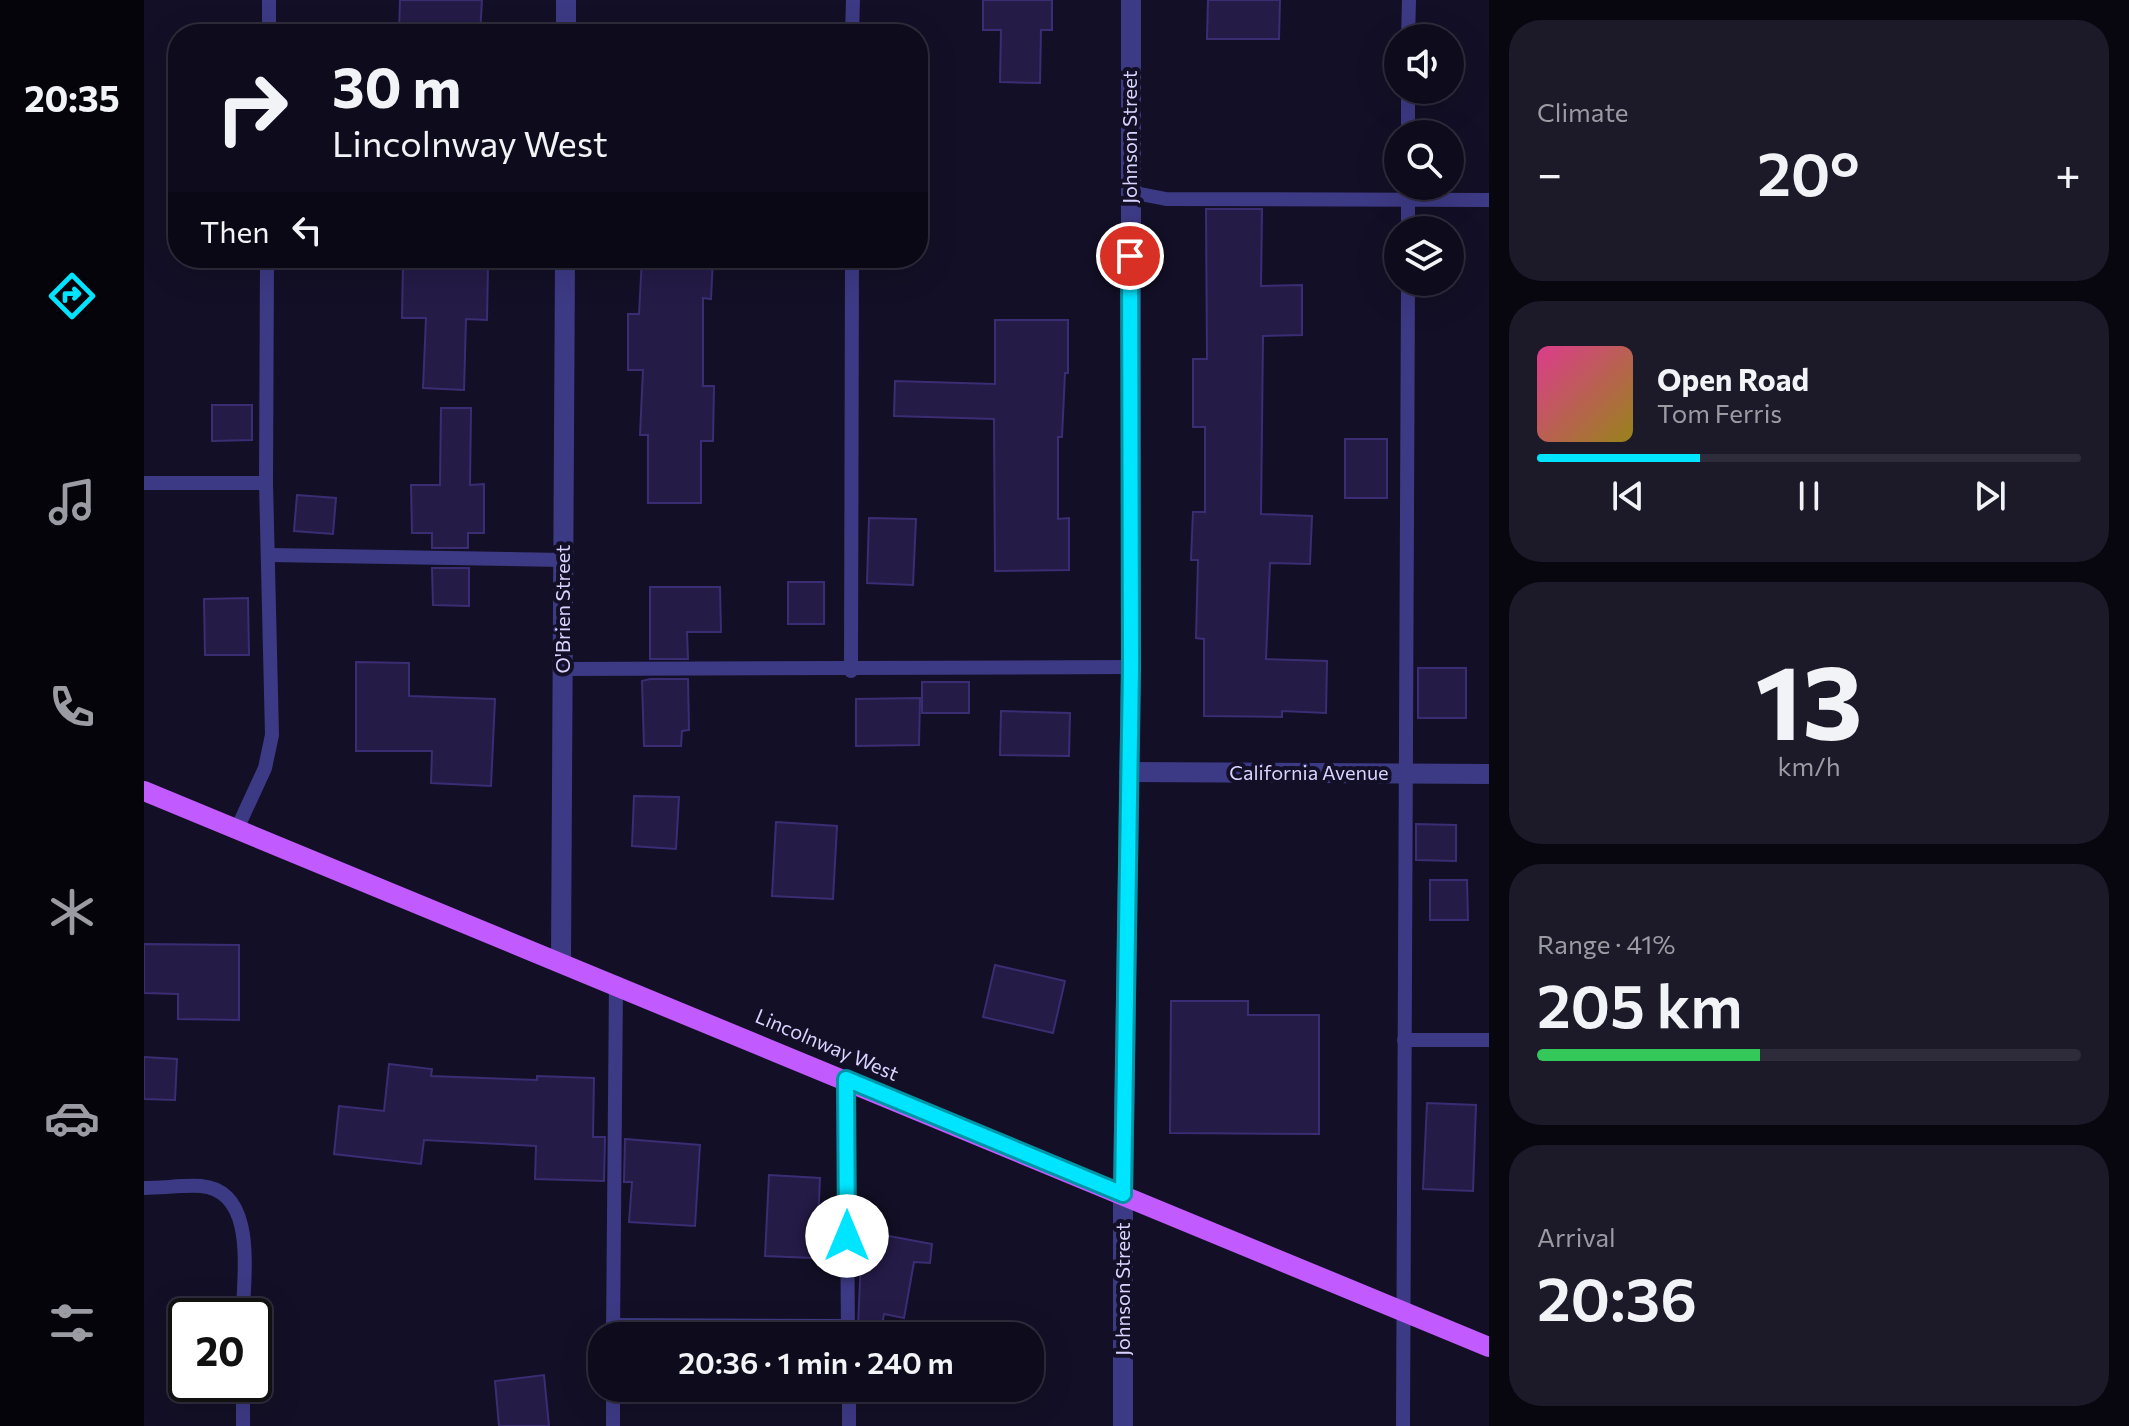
<!DOCTYPE html>
<html lang="en">
<head>
<meta charset="utf-8">
<style>
	:root { --surface:#0e0b1c; --page:#1c1929; --text:#f1f3f6; --muted:#9b9ba3; --line:#2e2b3b; --accent:#00e5ff }
	body { margin:0; font-family:Commissioner,sans-serif; background:var(--page); color:var(--text); height:100vh; display:flex; flex-direction:column; font-size:30px; white-space:nowrap }
	* { box-sizing:border-box; margin:0 }
	p { font-size:26px; color:var(--muted) }
	.icon { flex:none; width:44px; height:44px; fill:none; stroke:currentColor; stroke-width:2; stroke-linecap:round; stroke-linejoin:round }
	.map { position:relative; flex:1; overflow:hidden }
	.details { display:flex; flex-direction:column; gap:20px; padding:20px; background:#08060f; width:640px }
	.details>* { flex:none }
	.banner { position:absolute; left:24px; top:24px; width:760px; height:244px; border-radius:32px; box-shadow:0 8px 32px #0002,0 0 0 2px var(--line); background:#0e0b1c; color:var(--text); overflow:hidden }
	.controls { position:absolute; left:1240px; top:24px; display:grid; gap:16px }
	.controls a { display:grid; place-items:center; width:80px; height:80px; border-radius:50%; background:var(--surface); box-shadow:0 8px 32px #0002,0 0 0 2px var(--line); font-size:40px }
	.speed { position:absolute; left:24px; top:1298px; display:flex; gap:16px; font-size:40px; font-weight:700; text-align:center }
	.speed>* { display:grid; place-content:center; width:104px; height:104px; border-radius:50%; background:var(--surface); box-shadow:0 8px 32px #0002,0 0 0 2px var(--line); line-height:1 }
	.speed .limit { border:4px solid #111; border-radius:12px; background:#fff; color:#111 }
	.pin { position:absolute; display:grid; place-items:center; width:68px; height:68px; color:#fff; margin:-34px; border:4px solid #fff; border-radius:50%; box-shadow:0 2px 8px #0007 }
	.me { position:absolute; width:88px; margin:-44px; rotate:0deg; stroke-linejoin:round; filter:drop-shadow(0 0 6px #0008) }
	.turn { display:flex; align-items:center; gap:28px; height:168px; padding:0 32px; font-size:36px }
	.turn .icon { width:104px; height:104px; stroke-width:2.5 }
	.turn b { display:block; font-size:56px; line-height:68px }
	.then { display:flex; align-items:center; height:76px; padding:0 32px; background:#0003; gap:16px; font-size:30px }
	.big { font-size:60px; font-weight:600; line-height:1.1 }
	.details .card { flex:1; display:flex; flex-direction:column; justify-content:center; gap:12px; min-width:0; padding:0 28px; border-radius:32px; background:var(--page) }
	.details .dial { align-items:center; gap:0 }
	.dial b { font-size:104px; line-height:1 }
	.song { display:flex; align-items:center; gap:24px }
	.cover { width:96px; height:96px; border-radius:12px; background:linear-gradient(135deg,hsl(330 70% 55%),hsl(50 70% 35%)) }
	.played { height:8px; border-radius:4px; background:linear-gradient(90deg,var(--accent) 30%,var(--line) 30%) }
	.keys { display:flex; justify-content:space-around; direction:ltr }
	.heat { display:flex; justify-content:space-between; align-items:center; font-size:44px; direction:ltr }
	.charge { height:12px; border-radius:6px; background:linear-gradient(90deg,#34c759 41%,var(--line) 0) }
	.trip { position:absolute; left:444px; top:1322px; width:456px; height:80px; border-radius:32px; background:var(--surface); box-shadow:0 8px 32px #0002,0 0 0 2px var(--line); font-weight:600; line-height:80px; text-align:center }
	main { display:flex; flex:1; min-height:0 }
	.tabs { display:flex; flex-direction:column; width:144px; justify-content:space-around; align-items:center; background:#06040b; color:var(--muted) }
	.tabs .icon { width:56px; height:56px }
	.tabs .active { color:var(--accent) }
	.tabs b { font-size:36px; color:var(--text) }
	.map>svg:first-child { display:block }
	.building { fill:#241b47; stroke:#3b2d73; stroke-width:2 }
	.lines { fill:none; stroke-linecap:round; stroke-linejoin:round }
	.service { stroke:#3d3a85; stroke-width:14 }
	.minor { stroke:#3d3a85; stroke-width:20 }
	.tertiary { stroke:#3d3a85; stroke-width:20 }
	.primary { stroke:#c25bff; stroke-width:20 }
	.route-casing { stroke:#0095a6; stroke-width:20 }
	.route { stroke:#00e5ff; stroke-width:14 }
	.labels { text-anchor:middle; stroke-width:8; stroke-linejoin:round; paint-order:stroke }
	.street-label { font-size:20px; fill:#d9d4ff; stroke:#130f26 }
</style>
</head>
<body>
<main>
<nav class="tabs">
<b>20:35</b>
<svg class="icon active" aria-label="directions" viewBox="0 0 24 24"><path d="M12 3l9 9-9 9-9-9zM9 14v-3h6M13 9l2 2-2 2"/></svg>
<svg class="icon" aria-label="music" viewBox="0 0 24 24"><path d="M9 18V5l10-2v13"/><circle cx="6" cy="18" r="3"/><circle cx="16" cy="16" r="3"/></svg>
<svg class="icon" aria-label="phone" viewBox="0 0 24 24"><path d="M5 4h4l2 5-3 2q2 4 5 5l2-3 5 2v4C11 20 4 13 5 4z"/></svg>
<svg class="icon" aria-label="climate" viewBox="0 0 24 24"><path d="M12 3v18M4 7l16 10M4 17L20 7"/></svg>
<svg class="icon" aria-label="car" viewBox="0 0 24 24"><path d="M5 17H2v-5l4-1 3-4h7l3 4 3 1v5h-3M9 17h6M6 11h13"/><circle cx="7" cy="17" r="2"/><circle cx="17" cy="17" r="2"/></svg>
<svg class="icon" aria-label="filters" viewBox="0 0 24 24"><path d="M4 7h16M4 17h16"/><circle cx="9" cy="7" r="2"/><circle cx="15" cy="17" r="2"/></svg>
</nav>
<div class="map">
<svg width="1345" height="1426" viewBox="0 0 1345 1426">
	<rect width="100%" height="100%" fill="#130f26"/>
	<g class="building">
		<path d="M256 0H338L336 34 255 32Z"/>
		<path d="M839 0H908V30H897L896 83 856 82 857 30H839Z"/>
		<path d="M1064 0H1136L1135 39H1063Z"/>
		<path d="M1062 209H1118L1117 286 1158 285V335L1119 336 1117 514 1168 516 1166 564 1126 563 1122 659 1183 661 1182 713 1138 711V717L1060 716V639L1052 638 1054 560H1047L1049 512H1061V427H1049V359H1063Z"/>
		<path d="M498 258H569L567 299 559 298V386H570L569 441H557V503H504V435H496L499 370H484V314H495Z"/>
		<path d="M259 263 344 265 343 320 322 319 320 390 279 388 282 318H258Z"/>
		<path d="M851 320H924V373H921L918 437H914V519L925 518V570L851 571 850 419 750 416 751 381 851 384Z"/>
		<path d="M68 405H108V440L68 441Z"/>
		<path d="M297 408H327L326 485 340 484V533H324V548H288V533H268L267 485H296Z"/>
		<rect x="1201" y="439" width="42" height="59"/>
		<path d="M153 495 192 498 189 534 150 531Z"/>
		<path d="M725 518 772 519 769 585 723 583Z"/>
		<path d="M288 568H325V606L289 605Z"/>
		<rect x="644" y="582" width="36" height="42"/>
		<path d="M506 587H576L577 632H543L544 659H506Z"/>
		<path d="M104 598 105 655H61L60 599Z"/>
		<path d="M212 662 265 663V696L351 699 347 786 287 783 288 751H212Z"/>
		<rect x="1274" y="668" width="48" height="50"/>
		<path d="M506 679H544L545 730 538 731 537 746H500L498 681Z"/>
		<rect x="778" y="682" width="47" height="31"/>
		<path d="M776 698 775 745 712 746V699Z"/>
		<path d="M857 711 926 713 925 756 856 755Z"/>
		<path d="M490 796 535 797 532 849 488 846Z"/>
		<path d="M632 822 693 826 689 899 628 896Z"/>
		<path d="M1272 824 1312 825V861L1272 860Z"/>
		<path d="M1286 880H1323L1324 920H1286Z"/>
		<path d="M0 944 95 945V1020L34 1019V994L0 993Z"/>
		<path d="M851 965 921 981 909 1033 839 1017Z"/>
		<path d="M1027 1001H1104V1015H1175V1134L1026 1133Z"/>
		<path d="M0 1057 33 1059 31 1100 0 1099Z"/>
		<path d="M245 1064 288 1069 287 1076 393 1080V1076L450 1078 449 1137H461L460 1181 391 1179 392 1146 280 1140 277 1164 190 1154 195 1106 240 1111Z"/>
		<path d="M1283 1103 1332 1105 1329 1191 1279 1189Z"/>
		<path d="M481 1139 556 1145 551 1226 485 1222 488 1182H480Z"/>
		<path d="M625 1175 676 1178 674 1223 693 1226V1259L621 1256Z"/>
		<path d="M713 1230 788 1244 786 1263 770 1262 760 1318 740 1314 737 1330 714 1326 717 1260H713Z"/>
		<path d="M400 1375 405 1426H355L351 1381Z"/>
	</g>
	<g class="lines">
		<g class="service">
			<path d="M125 34V0"/>
			<path d="M708 34 709 0"/>
			<path d="M1264 38 1265 0"/>
			<path d="M1264 134V90"/>
			<path d="M986 192 1022 199 1345 200"/>
			<path d="M1264 230V186"/>
			<path d="M0 483H122"/>
			<path d="M125 555 419 560"/>
			<path d="M419 669 987 667"/>
			<path d="M707 671 708 258"/>
			<path d="M92 831 121 768 128 735 122 483 123 258"/>
			<path d="M1260 1040H1345"/>
			<path d="M702 1079 704 1336"/>
			<path d="M0 1188C19 1188 39 1185 57 1186 114 1191 99 1276 99 1316"/>
			<path d="M469 1325 704 1326"/>
			<path d="M469 1336 472 983"/>
			<path d="M469 1388V1426"/>
			<path d="M705 1388V1426"/>
			<path d="M99 1426V1384"/>
			<path d="M1259 1426 1264 282"/>
		</g>
		<g class="minor">
			<path d="M422 34V0"/>
			<path d="M985 772 1345 774"/>
			<path d="M417 961 421 258"/>
			<path d="M979 1426V1194"/>
		</g>
		<path class="tertiary" d="M979 1194 987 667V0"/>
		<path class="primary" d="M0 791 1345 1347"/>
	</g>
	<g class="lines">
		<defs>
			<path id="route" d="M703 1236 702 1079 979 1194 987 667 986 256"/>
		</defs>
		<use href="#route" class="route-casing"/>
		<use href="#route" class="route"/>
	</g>
	<g class="labels">
		<g class="street-label">
			<text transform="translate(986 137) rotate(-90)" y="7">Johnson Street</text>
			<text transform="translate(419 609) rotate(-90)" y="7">O'Brien Street</text>
			<text x="1165" y="780">California Avenue</text>
			<text transform="translate(683 1045) rotate(23)" y="7">Lincolnway West</text>
			<text transform="translate(979 1289) rotate(-90)" y="7">Johnson Street</text>
		</g>
	</g>
</svg>
<div class="controls">
<a><svg class="icon" aria-label="sound" viewBox="0 0 24 24"><path d="M4 9h4l5-4v14l-5-4H4zM17 9q2 3 0 6"/></svg></a>
<a><svg class="icon" aria-label="search" viewBox="0 0 24 24"><circle cx="10" cy="10" r="6"/><path d="M15 15l6 6"/></svg></a>
<a><svg class="icon" aria-label="layers" viewBox="0 0 24 24"><path d="M12 4l9 5-9 5-9-5zM3 14l9 5 9-5"/></svg></a>
</div>
<div class="speed"><div class="limit">20</div></div>
<div class="pin" style="left:986px;top:256px;background:#d93025"><svg class="icon" aria-label="arrive" viewBox="0 0 24 24"><path d="M6 21V4h12l-3 4 3 4H6"/></svg></div>
<svg class="me" style="left:703px;top:1236px" viewBox="-20 -20 40 40"><circle r="19" fill="#fff"/><path d="M0-13L10 11 0 6-10 11z" fill="#00e5ff"/></svg>
<div class="trip">20:36 · 1 min · 240 m</div>
<div class="banner">
<div class="turn"><svg class="icon" aria-label="right" viewBox="0 0 24 24"><path d="M7 20v-9h11M14 6l5 5-5 5"/></svg><div><b>30 m</b>Lincolnway West</div></div>
<div class="then">Then<svg class="icon" aria-label="left" viewBox="0 0 24 24"><path d="M17 20v-9H6M10 6l-5 5 5 5"/></svg></div>
</div>
</div>
<section class="details">
<div class="card"><p>Climate</p>
<div class="heat"><a>−</a><b class="big">20°</b><a>+</a></div>
</div>
<div class="card">
<div class="song"><i class="cover"></i><div><b>Open Road</b><p>Tom Ferris</p></div></div>
<div class="played"></div>
<div class="keys"><svg class="icon" aria-label="previous" viewBox="0 0 24 24"><path d="M18 5L8 12l10 7zM5 5v14"/></svg><svg class="icon" aria-label="pause" viewBox="0 0 24 24"><path d="M8 5v14M16 5v14"/></svg><svg class="icon" aria-label="next" viewBox="0 0 24 24"><path d="M6 5l10 7-10 7zM19 5v14"/></svg></div>
</div>
<div class="card dial"><b>13</b><p>km/h</p></div>
<div class="card"><p>Range · 41%</p><b class="big">205 km</b><div class="charge"></div></div>
<div class="card"><p>Arrival</p><b class="big">20:36</b></div>
</section>
</main>
</body>
</html>
